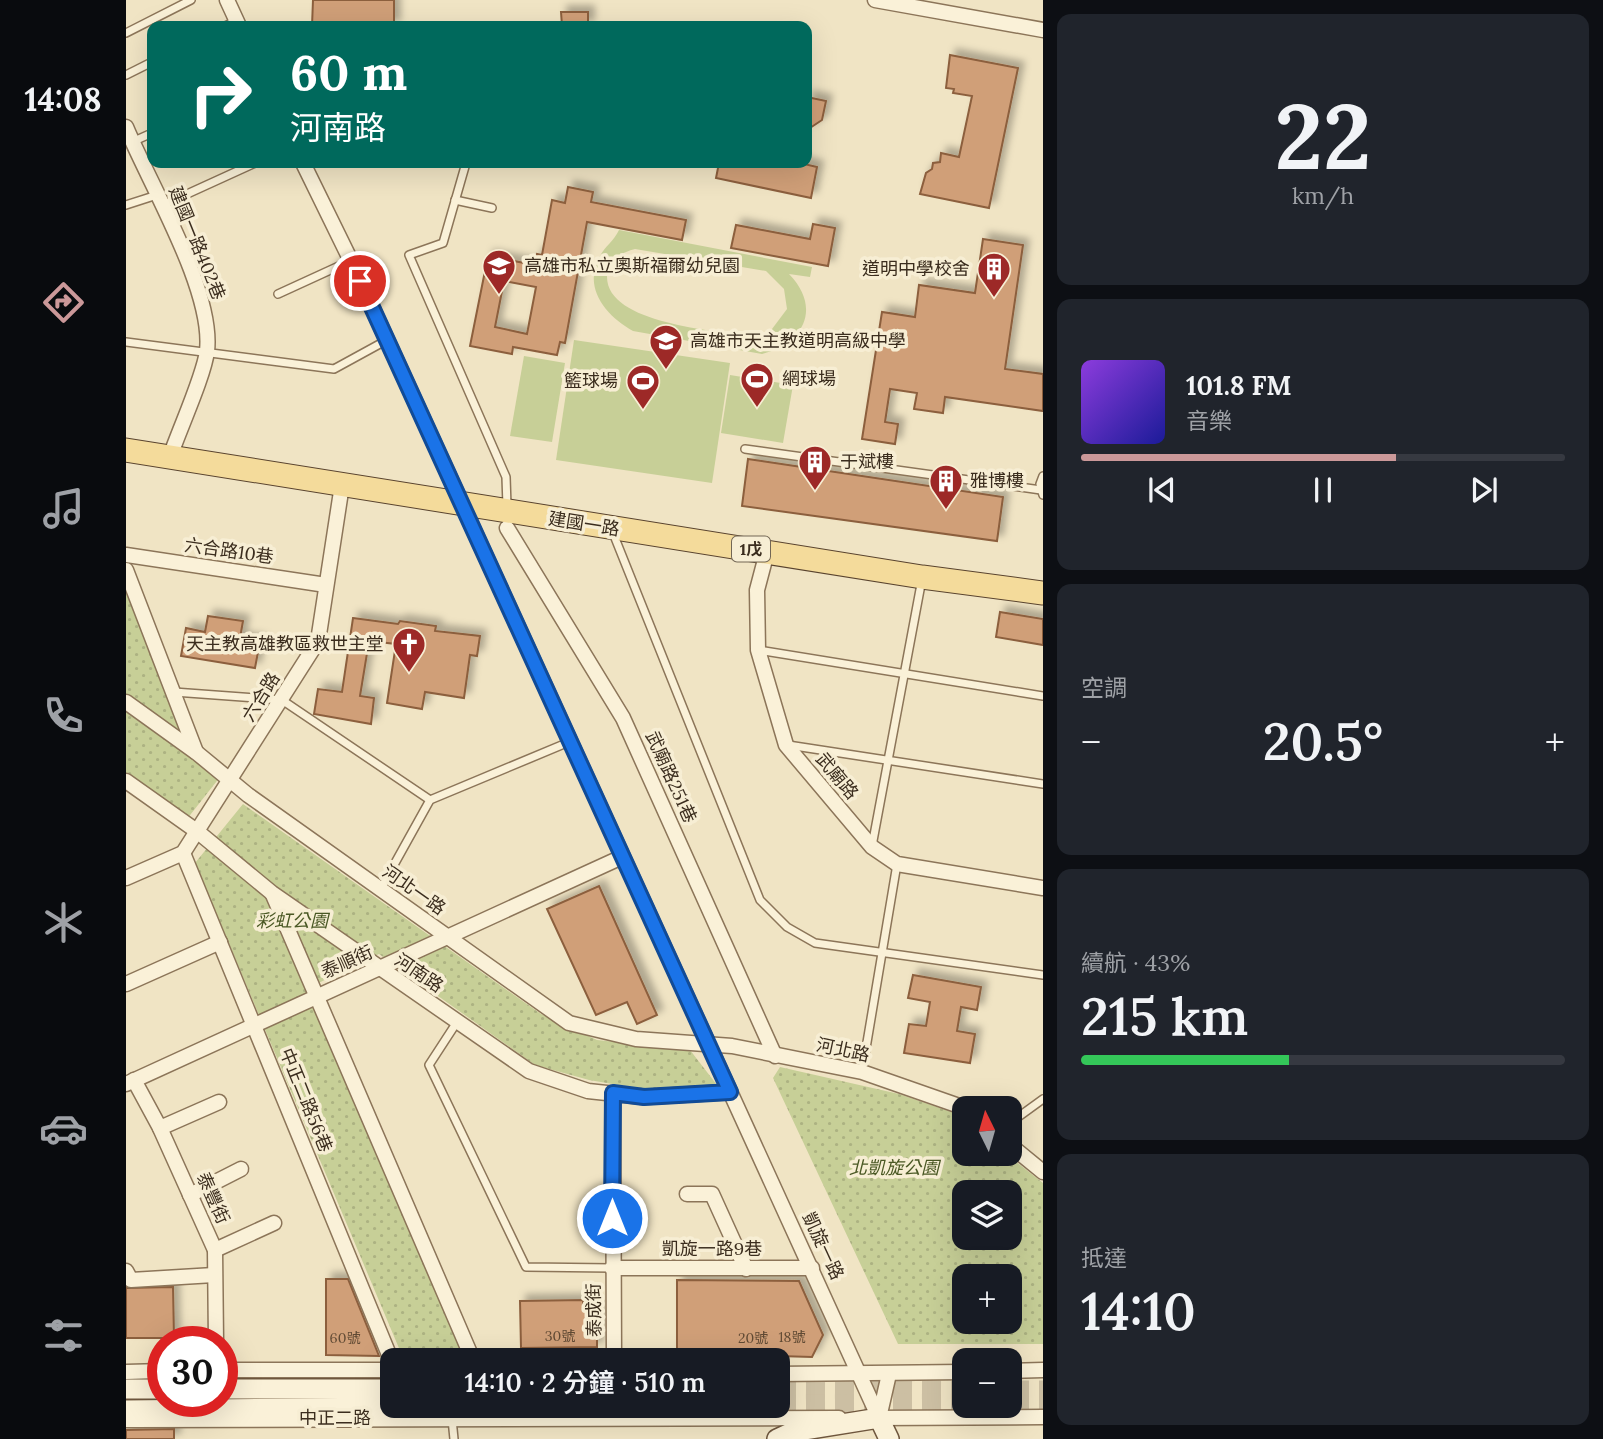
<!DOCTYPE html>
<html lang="zh-TW">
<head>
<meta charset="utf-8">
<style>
	:root { --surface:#171b24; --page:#20242c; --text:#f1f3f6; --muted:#9ea1a6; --line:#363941; --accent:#cb9899 }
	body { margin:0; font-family:Lora,"Noto Sans TC",serif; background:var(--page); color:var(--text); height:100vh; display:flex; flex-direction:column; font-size:26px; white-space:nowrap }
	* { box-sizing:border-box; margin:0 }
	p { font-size:23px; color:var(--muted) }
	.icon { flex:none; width:38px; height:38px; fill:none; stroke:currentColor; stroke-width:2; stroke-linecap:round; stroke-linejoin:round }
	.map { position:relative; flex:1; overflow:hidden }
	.side { display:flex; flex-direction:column; gap:14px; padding:14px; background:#0d0f14; width:560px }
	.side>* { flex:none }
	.top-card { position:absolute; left:21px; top:21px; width:665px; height:147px; border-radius:14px; box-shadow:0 7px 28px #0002; background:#00695c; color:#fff; overflow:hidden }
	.needle { width:46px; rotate:355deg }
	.buttons { position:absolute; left:826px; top:1096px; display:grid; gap:14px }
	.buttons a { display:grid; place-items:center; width:70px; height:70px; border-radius:14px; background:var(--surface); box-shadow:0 7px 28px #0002; font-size:35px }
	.speed { position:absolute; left:21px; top:1326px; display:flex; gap:14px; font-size:35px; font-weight:700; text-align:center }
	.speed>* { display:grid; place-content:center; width:91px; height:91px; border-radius:50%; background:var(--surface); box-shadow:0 7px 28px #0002; line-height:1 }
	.speed .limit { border:10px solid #d22; background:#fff; color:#111 }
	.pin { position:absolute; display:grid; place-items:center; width:60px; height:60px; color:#fff; margin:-30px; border:4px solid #fff; border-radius:50%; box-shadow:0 2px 7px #0007 }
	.me { position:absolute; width:77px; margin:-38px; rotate:0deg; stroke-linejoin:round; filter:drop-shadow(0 0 5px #0008) }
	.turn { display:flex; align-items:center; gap:24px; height:147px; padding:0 28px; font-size:32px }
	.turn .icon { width:91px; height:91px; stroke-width:2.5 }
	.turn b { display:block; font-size:49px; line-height:60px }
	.big { font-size:52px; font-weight:600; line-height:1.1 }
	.side .widget { flex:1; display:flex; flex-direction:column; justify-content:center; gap:10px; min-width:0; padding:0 24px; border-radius:14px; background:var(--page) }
	.side .dial { align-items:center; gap:0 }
	.dial b { font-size:91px; line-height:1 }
	.song { display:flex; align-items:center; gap:21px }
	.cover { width:84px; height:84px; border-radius:10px; background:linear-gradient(135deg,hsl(270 70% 55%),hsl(240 70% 35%)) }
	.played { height:7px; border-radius:4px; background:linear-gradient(90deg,var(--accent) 65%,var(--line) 65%) }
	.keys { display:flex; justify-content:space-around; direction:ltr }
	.heat { display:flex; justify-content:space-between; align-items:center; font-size:38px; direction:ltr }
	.charge { height:10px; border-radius:5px; background:linear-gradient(90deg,#34c759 43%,var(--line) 0) }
	.trip { position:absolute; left:254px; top:1348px; width:410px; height:70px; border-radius:14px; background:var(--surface); box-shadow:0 7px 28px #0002; font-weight:600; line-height:70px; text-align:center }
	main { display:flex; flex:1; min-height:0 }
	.tabs { display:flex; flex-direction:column; width:126px; justify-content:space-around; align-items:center; background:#090b0e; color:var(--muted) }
	.tabs .icon { width:49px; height:49px }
	.tabs .current { color:var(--accent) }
	.tabs b { font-size:32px; color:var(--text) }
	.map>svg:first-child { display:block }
	.grass { fill:#c7cf97; fill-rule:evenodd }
	.park { fill:url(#park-dots); fill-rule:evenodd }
	.building { fill:#d09f78; stroke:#8c5f3e; stroke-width:2; fill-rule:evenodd; filter:url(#shadow) }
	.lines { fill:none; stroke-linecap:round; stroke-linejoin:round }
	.secondary-tunnel { stroke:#ccbfa3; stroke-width:19; stroke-dasharray:19 10; stroke-linecap:butt }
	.lane-casing { stroke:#8c7559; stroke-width:10 }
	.street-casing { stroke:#8c7559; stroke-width:17 }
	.secondary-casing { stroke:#6e563d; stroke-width:22 }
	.primary-casing { stroke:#59432e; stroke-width:25 }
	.lane { stroke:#faf1d8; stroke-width:7 }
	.street { stroke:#faf1d8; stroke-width:14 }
	.secondary { stroke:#faf1d8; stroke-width:19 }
	.primary { stroke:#f4db9b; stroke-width:23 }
	.route-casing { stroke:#114b97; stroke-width:18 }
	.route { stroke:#1a73e8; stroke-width:12 }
	.labels { text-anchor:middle; stroke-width:7; stroke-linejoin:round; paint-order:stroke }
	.number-label { font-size:14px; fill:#604a34 }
	.shield { fill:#f7eed4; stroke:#736755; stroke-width:2 }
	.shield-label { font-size:16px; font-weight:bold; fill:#3b2d1e }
	.street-label { font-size:18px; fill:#3b2d1e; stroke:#f7eed4 }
	.poi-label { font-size:18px; fill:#3b2d1e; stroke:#f7eed4; text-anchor:start }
	.park-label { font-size:18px; font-style:italic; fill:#4a5824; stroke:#f7eed4 }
</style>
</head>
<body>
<main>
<nav class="tabs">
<b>14:08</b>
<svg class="icon current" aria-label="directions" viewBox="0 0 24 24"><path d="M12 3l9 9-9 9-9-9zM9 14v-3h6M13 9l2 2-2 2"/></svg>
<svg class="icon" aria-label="music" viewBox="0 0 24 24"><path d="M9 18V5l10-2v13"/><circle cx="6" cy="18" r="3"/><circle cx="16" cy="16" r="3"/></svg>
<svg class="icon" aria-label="phone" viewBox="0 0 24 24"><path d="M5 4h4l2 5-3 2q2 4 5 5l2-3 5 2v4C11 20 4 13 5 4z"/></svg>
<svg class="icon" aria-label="climate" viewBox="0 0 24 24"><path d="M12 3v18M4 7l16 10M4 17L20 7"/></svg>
<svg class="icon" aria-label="car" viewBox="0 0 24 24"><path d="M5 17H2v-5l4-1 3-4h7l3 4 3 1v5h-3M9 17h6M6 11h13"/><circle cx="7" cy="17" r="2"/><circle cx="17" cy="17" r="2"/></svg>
<svg class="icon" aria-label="filters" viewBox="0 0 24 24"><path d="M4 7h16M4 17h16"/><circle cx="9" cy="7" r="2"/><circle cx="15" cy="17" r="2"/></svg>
</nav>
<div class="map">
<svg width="917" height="1439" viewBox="0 0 917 1439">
	<defs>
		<pattern id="park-dots" width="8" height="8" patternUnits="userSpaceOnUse" patternTransform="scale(1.75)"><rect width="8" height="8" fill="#c7cf97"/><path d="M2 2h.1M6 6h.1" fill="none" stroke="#acb282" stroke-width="1.8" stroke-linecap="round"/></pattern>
		<filter id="shadow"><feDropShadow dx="6" dy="-6" stdDeviation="3.5" flood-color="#0004"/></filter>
	</defs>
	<rect width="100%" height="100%" fill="#f0e4c4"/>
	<g class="grass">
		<path d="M493 230 686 267 684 277 663 274C696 308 678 343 636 354L507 331C480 316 456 288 474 256 479 246 488 241 493 230ZM509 249 640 271 658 289 661 309 643 333 626 337C590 330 480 324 481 276 481 259 495 253 509 249Z"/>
		<path d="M448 340 604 363 586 483 430 460Z"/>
		<path d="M398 356 439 363 426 442 384 436Z"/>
		<path d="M604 375 667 385 657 443 595 433Z"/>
	</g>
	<g class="park">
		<path d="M0 587 56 734 0 695Z"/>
		<path d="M0 712 94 777 61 819 0 776Z"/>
		<path d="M117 804 415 1014 471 1040 564 1050 591 1085 516 1089 463 1080 409 1065 253 954 182 988 337 1351 275 1353 69 863Z"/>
		<path d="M654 1067 773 1094 834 1115 838 1119V1153H879L917 1183V1344H772L647 1078ZM838 1192H884V1237H838ZM838 1276H884V1321H838Z"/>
	</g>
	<g class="building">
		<path d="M187 0H268V26H186Z"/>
		<path d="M435 12H462V26H436Z"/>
		<path d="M824 55 892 68 863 208 794 194 800 173 806 169 807 163 814 162 815 153 833 157 846 96 827 93 828 89 820 88Z"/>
		<path d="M681 97 700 101 696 120 681 130Z"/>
		<path d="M593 163H674L691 167 685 198 590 178Z"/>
		<path d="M442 187 467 192 465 202 560 220 556 240 461 222 439 343 434 342 431 355 387 347 386 354 344 346 362 256 409 265 411 254 416 255 426 200 439 203ZM378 281 410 287 401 334 369 327Z"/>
		<path d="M687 224 709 228 702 266 605 248 610 225 684 239Z"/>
		<path d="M857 239 897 245 879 369 917 374V411L819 397 817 413 788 409 791 393 764 389 759 422 772 424 769 444 736 439 756 312 789 317 793 285 849 293Z"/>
		<path d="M622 459 877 497 871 541 616 506Z"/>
		<path d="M874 612 917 619V645L870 637Z"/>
		<path d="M82 616 117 621 114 638 134 641 129 668 55 656 60 628 79 632Z"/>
		<path d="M227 618 272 624 274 621 310 626 309 631 354 636 351 656 344 655 338 698 299 692 296 709 261 703 270 644 243 641 234 696 248 698 245 724 188 714 192 689 216 692Z"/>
		<path d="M473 886 531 1015 511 1024 501 1002 470 1015 421 909Z"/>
		<path d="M787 975 855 987 851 1010 835 1007 831 1031 849 1034 844 1063 778 1053 783 1024 800 1026 804 1002 782 998Z"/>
		<path d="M200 1279H222L253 1356 200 1355Z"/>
		<path d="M551 1280 673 1281 697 1335 686 1357 551 1353Z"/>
		<path d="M47 1287 48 1338H0V1288Z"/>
		<path d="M457 1300V1307L471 1306V1347L395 1348 394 1301Z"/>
		<path d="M48 1429V1439H0V1430Z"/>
	</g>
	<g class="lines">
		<g class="secondary-tunnel">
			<path d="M651 1389 838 1390"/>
			<path d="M884 1390H917"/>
			<path d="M884 1403H917"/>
			<path d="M651 1404 838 1403"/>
		</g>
		<defs>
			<g id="lane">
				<path d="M99 26 110 21"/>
				<path d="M0 33 65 0"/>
				<path d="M0 75 26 62"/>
				<path d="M6 142 26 133"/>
				<path d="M340 163 317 243 283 255 380 477 381 506"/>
				<path d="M329 200 366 208"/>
				<path d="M0 205 31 195"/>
				<path d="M37 205 129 163"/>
				<path d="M152 294 224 261"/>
				<path d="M0 342 208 369 261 340"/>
				<path d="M619 449 915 490"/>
				<path d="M917 476 914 484 917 495"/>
				<path d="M487 533 634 900 661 927 689 943 917 975"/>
				<path d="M632 650 917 696"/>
				<path d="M48 692 156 700 304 800"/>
				<path d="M662 745 917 784"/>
				<path d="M746 846 796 579"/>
				<path d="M254 890 304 800 443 742"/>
				<path d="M331 1022 303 1065 400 1267 486 1268"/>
				<path d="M736 1072 771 864"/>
				<path d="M884 1123 917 1099"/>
				<path d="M326 1419 328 1439"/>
			</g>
			<g id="street">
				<path d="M101 0 113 26"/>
				<path d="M749 0 917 30"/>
				<path d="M0 127C24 185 88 291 81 351 78 376 53 430 44 457"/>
				<path d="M177 163 225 261 753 1418"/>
				<path d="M381 528 497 718 649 1056"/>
				<path d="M641 552 631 590 632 650 660 745 746 847 771 864 917 888"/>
				<path d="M0 555 200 585"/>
				<path d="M0 570 70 752"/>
				<path d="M0 702 71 753 122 795 443 1023 510 1039 606 1046 736 1072 839 1108"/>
				<path d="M0 781 72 832 146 893 403 1071 462 1091 518 1097 604 1092"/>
				<path d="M57 853 266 1362"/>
				<path d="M0 878 57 853 192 641 216 485"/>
				<path d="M147 895 347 1360"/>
				<path d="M0 984 94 942"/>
				<path d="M8 1080 34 1128 89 1250 90 1342"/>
				<path d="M0 1084 496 857"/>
				<path d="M487 1093 488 1360"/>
				<path d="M34 1128 93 1102"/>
				<path d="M884 1145 917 1172"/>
				<path d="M561 1194H586L620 1269"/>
				<path d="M64 1195 115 1169"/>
				<path d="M89 1250 148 1223"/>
				<path d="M486 1268H686"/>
				<path d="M0 1271 5 1280 88 1275"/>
				<path d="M96 1370H266"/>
				<path d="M884 1371 917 1370"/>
				<path d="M0 1372 37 1371"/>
				<path d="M651 1374 838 1372"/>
				<path d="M747 1418 917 1417"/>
				<path d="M753 1418 763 1374"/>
				<path d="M0 1420 713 1418"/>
			</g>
			<g id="secondary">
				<path d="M0 1389H37"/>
				<path d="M96 1389H266"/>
				<path d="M0 1410 437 1405"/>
				<path d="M753 1418 763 1439"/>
				<path d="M651 1439 666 1432 753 1418"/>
			</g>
			<path id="primary" d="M0 450 796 577 917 593"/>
		</defs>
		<use href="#lane" class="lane-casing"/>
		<use href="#street" class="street-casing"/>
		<use href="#secondary" class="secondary-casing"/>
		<use href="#primary" class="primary-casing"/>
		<use href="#lane" class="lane"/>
		<use href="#street" class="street"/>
		<use href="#secondary" class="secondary"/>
		<use href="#primary" class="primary"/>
	</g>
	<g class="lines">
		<defs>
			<path id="route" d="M234 281 604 1092 518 1097 487 1093 486 1218"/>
		</defs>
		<use href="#route" class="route-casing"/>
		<use href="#route" class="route"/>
	</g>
	<defs>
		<symbol id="school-pin" viewBox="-11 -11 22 30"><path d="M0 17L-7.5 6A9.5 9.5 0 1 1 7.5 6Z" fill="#9d2927" stroke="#f7eed4"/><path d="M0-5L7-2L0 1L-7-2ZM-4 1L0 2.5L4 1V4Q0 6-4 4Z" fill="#fff"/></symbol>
		<symbol id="building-pin" viewBox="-11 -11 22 30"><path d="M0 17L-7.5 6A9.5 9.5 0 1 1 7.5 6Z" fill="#9d2927" stroke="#f7eed4"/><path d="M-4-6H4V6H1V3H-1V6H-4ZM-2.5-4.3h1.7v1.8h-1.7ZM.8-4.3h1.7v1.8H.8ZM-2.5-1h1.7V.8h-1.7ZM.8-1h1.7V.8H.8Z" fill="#fff"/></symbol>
		<symbol id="stadium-pin" viewBox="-11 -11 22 30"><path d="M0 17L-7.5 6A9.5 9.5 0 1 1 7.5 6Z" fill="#9d2927" stroke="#f7eed4"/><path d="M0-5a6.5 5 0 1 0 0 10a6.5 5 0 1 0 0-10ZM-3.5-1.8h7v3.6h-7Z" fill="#fff"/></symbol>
		<symbol id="church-pin" viewBox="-11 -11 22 30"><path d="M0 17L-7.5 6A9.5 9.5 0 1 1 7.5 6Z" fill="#9d2927" stroke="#f7eed4"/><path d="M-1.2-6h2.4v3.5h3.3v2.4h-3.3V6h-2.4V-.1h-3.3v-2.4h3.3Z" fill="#fff"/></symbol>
	</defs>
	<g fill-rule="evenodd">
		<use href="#school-pin" x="354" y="247" width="38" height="52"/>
		<use href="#building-pin" x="849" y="250" width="38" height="52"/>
		<use href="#school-pin" x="521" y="322" width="38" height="52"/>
		<use href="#stadium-pin" x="612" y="360" width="38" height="52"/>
		<use href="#stadium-pin" x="498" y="362" width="38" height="52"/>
		<use href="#building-pin" x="670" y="443" width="38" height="52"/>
		<use href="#building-pin" x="801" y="462" width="38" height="52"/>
		<use href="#church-pin" x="264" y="625" width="38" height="52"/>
	</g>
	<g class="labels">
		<g class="number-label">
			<text x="434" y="1341">30號</text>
			<text x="666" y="1342">18號</text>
			<text x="219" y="1343">60號</text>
			<text x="627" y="1343">20號</text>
		</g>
		<rect class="shield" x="606" y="536.5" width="38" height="25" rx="5"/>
		<g class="shield-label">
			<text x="625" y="555">1戊</text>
		</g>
		<g class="street-label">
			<text transform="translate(71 243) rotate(68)" y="6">建國一路402巷</text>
			<text transform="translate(458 524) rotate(9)" y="6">建國一路</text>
			<text transform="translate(103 551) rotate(8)" y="6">六合路10巷</text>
			<text transform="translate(135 697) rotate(-58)" y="6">六合路</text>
			<text transform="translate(711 776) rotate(50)" y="6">武廟路</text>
			<text transform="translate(545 777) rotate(66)" y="6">武廟路251巷</text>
			<text transform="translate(288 890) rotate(35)" y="6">河北一路</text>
			<text transform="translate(221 962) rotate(-24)" y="6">泰順街</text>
			<text transform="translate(293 973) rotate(34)" y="6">河南路</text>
			<text transform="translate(717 1050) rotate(12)" y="6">河北路</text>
			<text transform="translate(180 1100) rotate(68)" y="6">中正二路56巷</text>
			<text transform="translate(87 1198) rotate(66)" y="6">泰豐街</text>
			<text transform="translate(697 1246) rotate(65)" y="6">凱旋一路</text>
			<text x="586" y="1255">凱旋一路9巷</text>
			<text transform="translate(468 1310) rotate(-91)" y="6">泰成街</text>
			<text x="209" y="1424">中正二路</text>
		</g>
		<g class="poi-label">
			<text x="398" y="272">高雄市私立奧斯福爾幼兒園</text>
			<text x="844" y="275" text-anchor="end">道明中學校舍</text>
			<text x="564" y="347">高雄市天主教道明高級中學</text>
			<text x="656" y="385">網球場</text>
			<text x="492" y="387" text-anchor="end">籃球場</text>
			<text x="714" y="468">于斌樓</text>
			<text x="844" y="487">雅博樓</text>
			<text x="258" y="650" text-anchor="end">天主教高雄教區救世主堂</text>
		</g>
		<g class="park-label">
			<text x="166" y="927">彩虹公園</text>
			<text x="768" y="1174">北凱旋公園</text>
		</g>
	</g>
</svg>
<div class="buttons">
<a><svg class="needle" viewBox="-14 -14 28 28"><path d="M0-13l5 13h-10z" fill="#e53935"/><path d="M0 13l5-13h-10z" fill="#9ea1a6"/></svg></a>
<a><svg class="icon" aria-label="layers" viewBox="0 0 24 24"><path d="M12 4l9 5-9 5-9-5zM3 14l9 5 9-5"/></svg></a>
<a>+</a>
<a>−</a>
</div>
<div class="speed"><div class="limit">30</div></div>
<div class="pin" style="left:234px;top:281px;background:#d93025"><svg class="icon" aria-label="arrive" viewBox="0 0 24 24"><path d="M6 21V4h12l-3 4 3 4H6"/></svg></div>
<svg class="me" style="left:486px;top:1218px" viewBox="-20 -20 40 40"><circle r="17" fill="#1a73e8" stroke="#fff" stroke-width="3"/><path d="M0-11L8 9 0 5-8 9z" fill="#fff"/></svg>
<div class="trip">14:10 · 2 分鐘 · 510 m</div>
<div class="top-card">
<div class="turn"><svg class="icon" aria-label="right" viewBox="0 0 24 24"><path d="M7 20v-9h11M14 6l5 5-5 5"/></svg><div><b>60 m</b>河南路</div></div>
</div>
</div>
<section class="side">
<div class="widget dial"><b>22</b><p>km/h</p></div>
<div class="widget">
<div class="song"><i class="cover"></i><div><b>101.8 FM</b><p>音樂</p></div></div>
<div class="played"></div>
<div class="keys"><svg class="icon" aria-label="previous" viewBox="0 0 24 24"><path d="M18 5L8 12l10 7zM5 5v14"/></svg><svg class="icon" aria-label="pause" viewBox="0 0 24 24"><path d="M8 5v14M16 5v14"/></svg><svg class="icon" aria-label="next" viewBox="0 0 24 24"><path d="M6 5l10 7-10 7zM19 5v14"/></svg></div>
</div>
<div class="widget"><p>空調</p>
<div class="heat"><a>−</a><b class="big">20.5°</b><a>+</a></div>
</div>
<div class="widget"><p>續航 · 43%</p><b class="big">215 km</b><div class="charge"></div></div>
<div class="widget"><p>抵達</p><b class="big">14:10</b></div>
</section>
</main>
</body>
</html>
